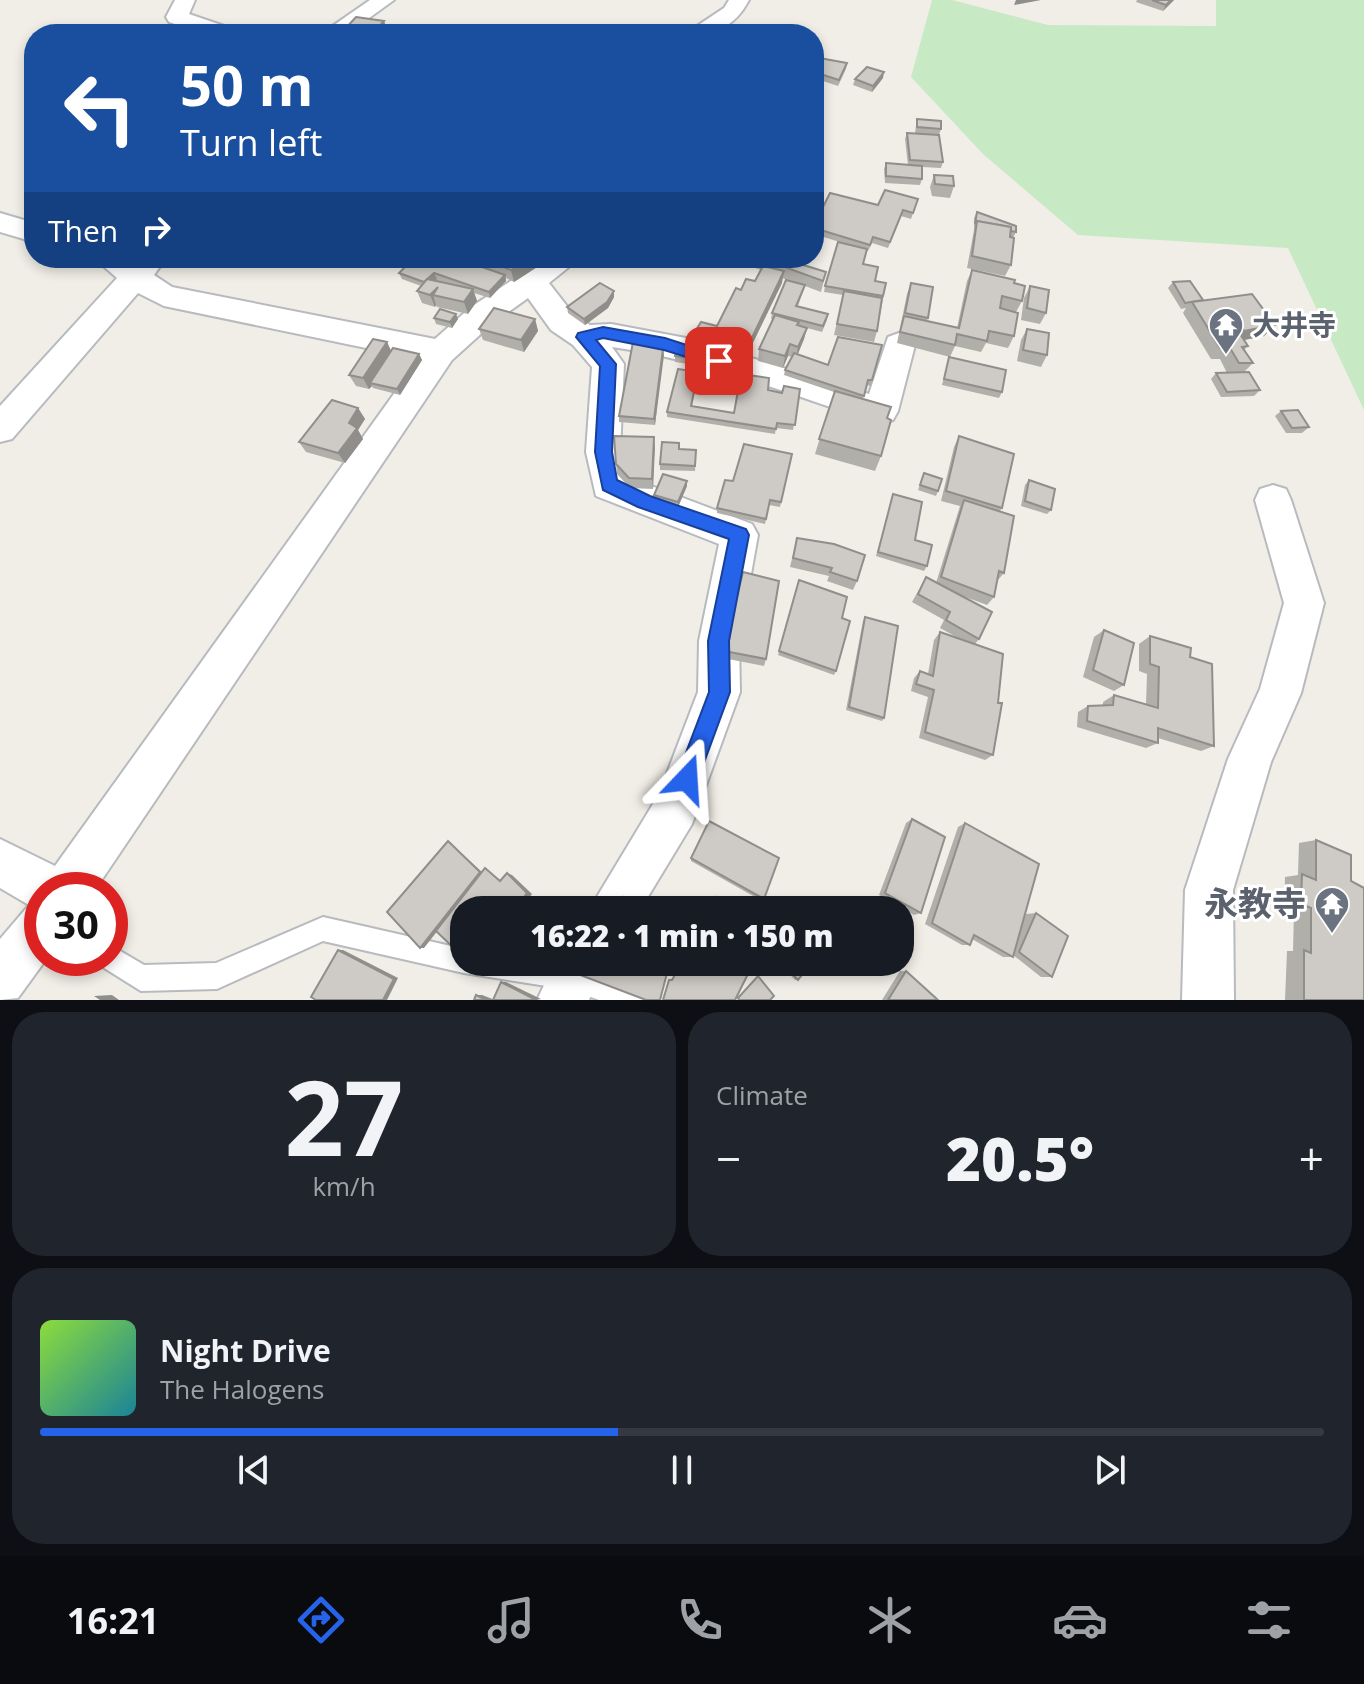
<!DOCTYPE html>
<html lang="en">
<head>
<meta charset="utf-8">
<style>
	:root { --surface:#171b24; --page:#20242c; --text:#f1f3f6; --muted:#9ea1a6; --line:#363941; --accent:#2563eb }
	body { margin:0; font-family:"Open Sans","Noto Sans JP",sans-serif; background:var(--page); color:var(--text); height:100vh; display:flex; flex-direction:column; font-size:30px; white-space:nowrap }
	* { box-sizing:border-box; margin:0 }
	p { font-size:26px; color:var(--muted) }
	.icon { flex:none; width:44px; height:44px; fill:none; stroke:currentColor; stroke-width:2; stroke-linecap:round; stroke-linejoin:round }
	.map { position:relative; height:1000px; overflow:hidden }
	.details { display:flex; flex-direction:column; gap:12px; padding:12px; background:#0d0f14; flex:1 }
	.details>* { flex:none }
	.banner { position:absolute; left:24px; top:24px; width:800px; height:244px; border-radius:32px; box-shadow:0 4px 12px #0003; background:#1a4fa0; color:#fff; overflow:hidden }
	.speed { position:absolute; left:24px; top:872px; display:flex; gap:16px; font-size:40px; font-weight:700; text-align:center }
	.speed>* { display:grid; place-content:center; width:104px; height:104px; border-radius:50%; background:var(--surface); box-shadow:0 4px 12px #0003; line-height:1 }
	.speed .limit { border:12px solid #d22; background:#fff; color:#111 }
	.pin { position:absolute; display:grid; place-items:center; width:68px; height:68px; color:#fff; margin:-34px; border-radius:16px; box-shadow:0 4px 12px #0006 }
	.me { position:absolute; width:88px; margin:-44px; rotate:20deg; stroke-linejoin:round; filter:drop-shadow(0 0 6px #0008) }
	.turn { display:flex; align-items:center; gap:28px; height:168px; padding:0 24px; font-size:36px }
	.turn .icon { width:104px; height:104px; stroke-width:2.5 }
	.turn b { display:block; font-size:56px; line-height:68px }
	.then { display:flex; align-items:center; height:76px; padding:0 24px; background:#0003; gap:16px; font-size:30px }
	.big { font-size:60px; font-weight:800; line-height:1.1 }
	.details .card { flex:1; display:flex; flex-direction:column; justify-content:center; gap:12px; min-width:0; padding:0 28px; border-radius:32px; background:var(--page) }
	.details .dial { align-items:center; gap:0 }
	.dial b { font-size:104px; line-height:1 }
	.song { display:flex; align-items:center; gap:24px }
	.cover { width:96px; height:96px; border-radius:12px; background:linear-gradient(135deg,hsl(90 70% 55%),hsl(190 70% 35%)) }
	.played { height:8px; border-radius:4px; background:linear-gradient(90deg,var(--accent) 45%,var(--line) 45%) }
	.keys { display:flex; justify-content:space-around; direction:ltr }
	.heat { display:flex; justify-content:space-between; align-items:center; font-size:44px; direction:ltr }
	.details .tiles { flex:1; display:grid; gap:12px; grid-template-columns:1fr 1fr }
	.card:last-child { grid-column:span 2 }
	.trip { position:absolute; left:450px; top:896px; width:464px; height:80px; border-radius:32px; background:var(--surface); box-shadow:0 4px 12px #0003; font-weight:800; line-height:80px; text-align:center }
	.dock { display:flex; height:128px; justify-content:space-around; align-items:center; background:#090b0e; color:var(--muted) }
	.dock .icon { width:56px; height:56px }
	.dock .current { color:var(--accent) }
	.dock b { font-size:36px; color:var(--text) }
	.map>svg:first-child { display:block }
	.green { fill:#c7e9c3 }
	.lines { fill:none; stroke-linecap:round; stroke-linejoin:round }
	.lane-casing { stroke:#b7babe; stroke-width:4 }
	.street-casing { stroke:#b7babe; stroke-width:4 }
	.lane { fill:#fff; fill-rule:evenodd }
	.street { fill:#fff; fill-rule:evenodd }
	.wall { fill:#b1afaa }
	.shaded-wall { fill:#908e8b }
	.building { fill:#cecbc6; stroke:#908e8b; stroke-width:2 }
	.route { fill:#2563eb; stroke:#184099; stroke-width:2 }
	.labels { text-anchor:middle; stroke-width:6; stroke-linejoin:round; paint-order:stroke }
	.worship-label { font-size:28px; font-weight:bold; fill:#5b616d; stroke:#fff; text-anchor:start }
	.near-worship-label { font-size:34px; font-weight:bold; fill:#5b616d; stroke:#fff; text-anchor:end }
</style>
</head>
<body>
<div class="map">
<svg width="1364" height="1000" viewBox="0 0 1364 1000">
	<rect width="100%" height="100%" fill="#f1eee7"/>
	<path class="green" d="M932 0H952L1048 25 1216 26V0H1364V410L1288 248 1078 235 983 154 911 77Z"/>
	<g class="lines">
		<defs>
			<path id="lane" d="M323 917 464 949V962L572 964 642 991 646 1000H599L572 990 464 973 323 941 217 989 141 991 101 966 98 958H110V945L144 965 216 963Z"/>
			<g id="street">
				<path d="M175 0H195L189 14 233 29 236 34H204L169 22 166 17Z"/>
				<path d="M370 0H394L347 34H321Z"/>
				<path d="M729 0H749C734 28 716 34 685 34L724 8Z"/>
				<path d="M0 213 34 223V242L0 232Z"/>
				<path d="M94 258 133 261 166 258 154 275 172 287 435 339 471 307 546 258H580L549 283 573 314 590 325 611 324 686 338 869 394 888 337 899 333 910 337 915 345 898 411 893 420 881 424C792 395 705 360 612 347L624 364 620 452 625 476 752 524 758 535 739 641 740 692 692 824 640 910H589L659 794 698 692 699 641 719 544 596 496 586 452 592 367 573 345 551 330 528 298 493 323 452 360 95 890H42V958H47L18 998 0 1000V939L29 905 0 888V839L55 866 419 359 164 306 138 293 12 439 0 442V406L117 278Z"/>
				<path d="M1273 485 1286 489 1291 500 1324 603 1301 693 1271 762 1233 890 1234 1000H1182L1185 890 1228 759 1260 689 1284 603 1255 500 1260 489Z"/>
				<path d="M555 962H606L589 1000H537Z"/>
			</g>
		</defs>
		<use href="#lane" class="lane-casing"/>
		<use href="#street" class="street-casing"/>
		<use href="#lane" class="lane"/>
		<use href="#street" class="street"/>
	</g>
	<g class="wall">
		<path d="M1137 0H1174L1163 11 1136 2Z"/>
		<path d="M384 21 386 27 380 34H346L344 30Z"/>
		<path d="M814 57 847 63 846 69 838 86 814 78Z"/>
		<path d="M883 78 872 92 853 85 855 79Z"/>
		<path d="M917 119 941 129 939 135 915 133Z"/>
		<path d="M907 133 943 162 941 168 922 167V179L920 185 885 183 884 169 886 163 908 165 905 139Z"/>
		<path d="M934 175 954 186 950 198 932 196 930 187Z"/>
		<path d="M918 199 911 219 901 216 888 248 872 243 868 251 866 250 863 264 875 281 886 283 877 331 874 342 834 335 843 295 824 292 825 286 846 244 814 234V225L878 205Z"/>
		<path d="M977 212 1016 232 1013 238 1011 265 1005 276 967 268 974 230V218Z"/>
		<path d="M467 258H551L514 282 506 278V281L490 298 474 293 477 301 468 314 437 307 436 305 435 307 422 303 417 291 421 286 402 279 399 273 469 262Z"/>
		<path d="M742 258H787L797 263 826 272 821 292 805 286 798 306 828 314 827 320 822 332 807 328 804 339 798 354 828 365 882 345 871 386 867 385 863 399 887 418 881 456 875 471 815 454 834 392 784 375 785 370 792 357 788 356 783 368 758 361 759 349 773 319H771L772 313 790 281 782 278V283L744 361 693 346V335L717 326 741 290 755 281 761 270 741 263Z"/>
		<path d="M972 270 1014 283 1022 301 1016 312 1014 336 1008 348 986 343 981 352 955 346 950 357 897 343 907 294 911 283 928 318 927 321 957 328 967 281Z"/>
		<path d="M1173 282 1203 300 1275 325 1264 336 1244 340 1248 346 1244 350 1253 363 1244 372 1260 390 1254 396 1221 397 1211 379 1216 373H1227L1220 359H1211L1183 313 1186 308 1181 309 1168 288Z"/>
		<path d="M1030 286 1046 313 1040 324 1021 320 1024 298Z"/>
		<path d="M614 297 608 308 585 325 568 313 567 307Z"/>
		<path d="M434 318 458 319 452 328 436 324Z"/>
		<path d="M535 319 538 331 524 352 483 340 479 329Z"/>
		<path d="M1027 329 1047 355 1041 367 1017 361 1021 340Z"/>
		<path d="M387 342 391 351 419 354 422 360 400 395 373 388 372 386 369 389 356 386 349 375Z"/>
		<path d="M663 349 655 425 619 422V416Z"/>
		<path d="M703 349 700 365 675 362V356Z"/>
		<path d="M949 357 1002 392 999 398 942 385Z"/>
		<path d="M698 377 692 406 734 413 768 390 782 393 800 389 793 430 776 428 775 434 667 417V412Z"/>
		<path d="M358 408 365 419 358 430 363 439 345 463 306 452 299 442Z"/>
		<path d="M1281 411 1309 427 1302 433H1286L1275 416Z"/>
		<path d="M959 436 1002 508 1000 511 1004 573 997 581 994 597 987 605 960 595 979 639 975 644 993 755 985 760 919 738 928 697 911 691 914 678 920 671 928 674 934 640 940 632 958 638 940 628 944 620 912 602 926 577 936 583 960 506 941 501 954 447Z"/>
		<path d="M654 437 653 489 630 488 617 474 616 464Z"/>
		<path d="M679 449 696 450 695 471 660 470V464Z"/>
		<path d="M792 454 780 507 769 505 765 524 717 513V508L733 481Z"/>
		<path d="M924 473 938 491 936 496 918 490Z"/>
		<path d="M1029 480 1051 510 1047 514 1021 506 1025 485Z"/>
		<path d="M687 486 678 507 654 500V495Z"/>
		<path d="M893 494 927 566 924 571 876 556Z"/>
		<path d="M797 538 857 581 853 590 827 581 829 576 790 567Z"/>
		<path d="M799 580 842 618 836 671 834 675 778 655Z"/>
		<path d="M865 617 884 718 882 721 846 710 863 621Z"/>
		<path d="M1104 630 1124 685 1114 691 1083 677 1094 637Z"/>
		<path d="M1150 636 1190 657 1214 746 1201 751 1158 738V743L1146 748 1077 727 1078 712 1088 706 1103 705V702L1114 695 1146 705 1147 674 1139 671V644Z"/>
		<path d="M724 651 766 659 764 666 723 658Z"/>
		<path d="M912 819 921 913 914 915 879 895 906 823Z"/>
		<path d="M965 823 1023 920 1026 914 1036 913 1052 977H1041L1013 955V957H1003L972 939 970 945H962L925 924 958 827Z"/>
		<path d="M1316 840 1351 881 1364 1000H1285L1287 951H1293L1294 910 1284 906 1285 877 1298 875 1299 843Z"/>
		<path d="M691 858 764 899 762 901 691 861Z"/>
		<path d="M778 962H812L798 980H795Z"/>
		<path d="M900 971H906L938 1000H882Z"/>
	</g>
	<g class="shaded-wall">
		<path d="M1016 0H1041L1014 5Z"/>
		<path d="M1171 0H1174L1163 11 1166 5Z"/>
		<path d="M384 21 386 27 380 34H372Z"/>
		<path d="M884 72 883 78 872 92 873 86Z"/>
		<path d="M530 258H551L514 282 511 270Z"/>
		<path d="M784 271 782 283 744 361 746 350Z"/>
		<path d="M434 273 437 279 428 289 426 283Z"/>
		<path d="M505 275 506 281 490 298 489 292Z"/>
		<path d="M438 287 433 295 436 305 435 307 430 295Z"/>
		<path d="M473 289 477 301 468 314 464 302Z"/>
		<path d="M614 291V297L608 308 585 325 584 319Z"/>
		<path d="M456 314 458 319 452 328 450 322Z"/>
		<path d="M535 319 538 331 524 352 521 340Z"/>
		<path d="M1275 325 1264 336 1234 342 1244 331Z"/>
		<path d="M807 328 804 339 796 358 798 347Z"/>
		<path d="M387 342 392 353 370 383 372 386 369 389 363 378Z"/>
		<path d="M790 344 788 356 783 368 785 356Z"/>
		<path d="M663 349 664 355 655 425 654 419Z"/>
		<path d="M419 354 422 360 400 395 397 389Z"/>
		<path d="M358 408 365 419 358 430 363 439 345 463 338 453 349 423Z"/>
		<path d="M654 437 655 448 653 489 652 479Z"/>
		<path d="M687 481V486L678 507V502Z"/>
		<path d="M448 841 483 873 424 948H420Z"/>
		<path d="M507 873 512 875 532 894 519 910H514Z"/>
		<path d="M338 950H343L398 978 387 1000H383Z"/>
		<path d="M501 982H506L541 999 536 1000Z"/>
		<path d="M112 995 119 1000H100L94 996Z"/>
		<path d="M476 995H482L495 1000H486Z"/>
	</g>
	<g class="building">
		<path d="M1152 0H1171L1166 5Z"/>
		<path d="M356 17 384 21 372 34 344 30Z"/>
		<path d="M814 57 847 63 839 80 814 72Z"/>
		<path d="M867 67 884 72 873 86 855 79Z"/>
		<path d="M917 119 941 121V129L917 127Z"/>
		<path d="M907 133 939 135 943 162 910 160Z"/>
		<path d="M886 163 922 166V179L886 176Z"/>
		<path d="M934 175 953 176 954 186 935 184Z"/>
		<path d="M814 189 818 190 814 202Z"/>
		<path d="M885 190 918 199 913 213 903 210 890 242 873 237 870 245 814 228V225L830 193 878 205Z"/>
		<path d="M977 212 1016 226V232L1011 231V227L977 221 975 224Z"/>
		<path d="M977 221 1011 227 1010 237 1014 238 1011 265 972 256Z"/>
		<path d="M838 242 867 249 863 264 878 267 875 281 886 283 883 296 825 286Z"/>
		<path d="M414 258H456L505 275 489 292 434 273 424 282 399 273Z"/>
		<path d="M482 258H530L511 270Z"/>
		<path d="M760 258H787L797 263 826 272 823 281Z"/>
		<path d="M763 266 784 271 746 350 693 335 701 322 717 326 736 288 741 290 746 279 755 281Z"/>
		<path d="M972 270 1015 280 1014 283 1025 286 1022 301 1002 296 1000 308 1018 313 1014 336 989 331 987 341 957 334 955 345 900 332 904 316 959 328Z"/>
		<path d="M427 279 473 289 464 302 433 295 438 287 430 295 417 291Z"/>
		<path d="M786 280 805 285 796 306 828 314 823 326 772 313Z"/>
		<path d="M1190 281 1203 300 1185 303 1173 282Z"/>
		<path d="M600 283 614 291 607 302 584 319 567 307Z"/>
		<path d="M911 283 933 287 928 318 905 313Z"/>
		<path d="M1030 286 1049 290 1046 313 1027 308Z"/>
		<path d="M844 291 882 298 877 331 837 324Z"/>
		<path d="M1252 294 1275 325 1244 331 1240 325H1234L1248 346 1242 347 1253 363H1239L1230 348H1220L1192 302Z"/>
		<path d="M494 308 535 319 521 340 479 329Z"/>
		<path d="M440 309 456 314 450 322 434 318Z"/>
		<path d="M775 315 799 322 797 325 807 328 798 347 790 344 785 356 759 349Z"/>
		<path d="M1027 329 1049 333 1047 355 1023 350Z"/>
		<path d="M838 337 882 345 872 380H868L864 396 785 370 794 353 828 365Z"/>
		<path d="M373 339 387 342 363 378 349 375Z"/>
		<path d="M633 342 663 349 654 419 619 416Z"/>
		<path d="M678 347 703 349 701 360 675 356Z"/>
		<path d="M393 348 419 354 397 389 370 383Z"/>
		<path d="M949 357 1006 370 1002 392 944 379Z"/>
		<path d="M678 369 698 372 691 406 734 413 741 374 769 378 768 390 782 393 784 386 800 389 795 425 777 423 776 429 667 412Z"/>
		<path d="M1249 372 1260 390 1227 392 1216 373Z"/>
		<path d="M835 391 891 407 887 418 891 420 881 456 819 439Z"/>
		<path d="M332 400 358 408 349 423 357 428 338 453 299 442Z"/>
		<path d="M1298 410 1309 427 1292 428 1281 411Z"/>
		<path d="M614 436 654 437 652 479 629 478 616 464Z"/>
		<path d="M959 436 1014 454 1002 508 946 491Z"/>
		<path d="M662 442 679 443V449L696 450 695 466 660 464Z"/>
		<path d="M744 444 792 454 781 502 770 500 766 519 717 508 725 480 733 481Z"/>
		<path d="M924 473 942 479 938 491 920 485Z"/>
		<path d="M663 474 687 481 678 502 654 495Z"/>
		<path d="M1029 480 1055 489 1051 510 1025 501Z"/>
		<path d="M893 494 922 502 915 540 932 545 927 566 878 552Z"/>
		<path d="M964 500 1014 516 1004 573 999 571 994 597 941 577Z"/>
		<path d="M797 538 834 544 865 555 857 581 830 572 832 568 793 558Z"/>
		<path d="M743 572 779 581 766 659 724 651Z"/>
		<path d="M926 577 992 612 979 639 946 620 950 612 918 594Z"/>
		<path d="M799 580 847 597 842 618 850 621 836 671 779 651Z"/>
		<path d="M865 617 898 626 884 718 849 707Z"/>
		<path d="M1104 630 1134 643 1124 685 1093 670Z"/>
		<path d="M940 632 1003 654 998 703H1002L993 755 925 732 934 690 916 684 920 671 933 676Z"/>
		<path d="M1150 636 1191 648 1190 657 1212 664 1214 746 1158 728V743L1087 721 1088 706 1113 705 1114 695 1158 708 1159 667 1150 664Z"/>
		<path d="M912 819 945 837 921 913 885 893Z"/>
		<path d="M709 821 779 858 764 899 691 858Z"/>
		<path d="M965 823 1039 864 1013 957 974 935 970 945 932 923Z"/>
		<path d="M1316 840 1351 855V881L1364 888V1000H1304V950L1311 953V908L1301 904 1302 874 1316 880Z"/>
		<path d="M448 841 480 872 420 948 387 912Z"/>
		<path d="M485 868 500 881 507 873 527 893 514 910H464V951L461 955 436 931Z"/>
		<path d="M623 897 641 910H615Z"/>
		<path d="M717 897 736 910H710Z"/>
		<path d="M1036 913 1068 936 1052 977 1019 952Z"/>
		<path d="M338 950 394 979 383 1000H316L311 997Z"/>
		<path d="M582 962H636L667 973 660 1000H646L575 973Z"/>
		<path d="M682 962H754L735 1000H663L669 980H672Z"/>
		<path d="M781 962H812L798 980Z"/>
		<path d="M906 971 938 1000H888Z"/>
		<path d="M758 976 774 996 770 1000H739L738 998Z"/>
		<path d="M501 982 536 1000H493Z"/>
		<path d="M476 995 486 1000H474Z"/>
	</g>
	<path class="route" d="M603 327 665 338 724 357 727 361 719 367 664 350 603 338 596 340 616 364 612 452 617 480 650 496 746 529 749 535 729 641 730 692 695 787 687 790 679 787 676 779 709 692 708 641 729 539 638 507 603 490 595 452 600 366 576 337 578 333Z"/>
	<defs>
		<symbol id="temple-pin" viewBox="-11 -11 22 30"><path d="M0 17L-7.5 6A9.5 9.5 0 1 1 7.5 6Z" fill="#6b7280" stroke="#fff"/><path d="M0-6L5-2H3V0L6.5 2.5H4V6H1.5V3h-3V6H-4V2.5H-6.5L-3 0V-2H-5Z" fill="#fff"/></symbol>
	</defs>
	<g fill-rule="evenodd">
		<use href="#temple-pin" x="1206" y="305" width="40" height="54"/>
		<use href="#temple-pin" x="1312" y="884" width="40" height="54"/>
	</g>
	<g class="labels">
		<g class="worship-label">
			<text x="1252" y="335">大井寺</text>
		</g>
		<g class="near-worship-label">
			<text x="1306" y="916">永教寺</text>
		</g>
	</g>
</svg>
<div class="speed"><div class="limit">30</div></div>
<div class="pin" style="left:719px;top:361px;background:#d93025"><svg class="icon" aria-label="arrive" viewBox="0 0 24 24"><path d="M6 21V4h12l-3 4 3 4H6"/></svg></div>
<svg class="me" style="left:687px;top:779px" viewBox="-20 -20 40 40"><path d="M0-17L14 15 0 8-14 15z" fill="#2563eb" stroke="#fff" stroke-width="4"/></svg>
<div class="trip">16:22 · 1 min · 150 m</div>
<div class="banner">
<div class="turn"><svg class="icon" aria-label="left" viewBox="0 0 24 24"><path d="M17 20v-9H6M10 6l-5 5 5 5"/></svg><div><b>50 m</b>Turn left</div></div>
<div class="then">Then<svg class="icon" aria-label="right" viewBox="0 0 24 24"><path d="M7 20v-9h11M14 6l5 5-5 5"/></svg></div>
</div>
</div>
<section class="details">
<div class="tiles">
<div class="card dial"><b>27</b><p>km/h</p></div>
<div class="card"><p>Climate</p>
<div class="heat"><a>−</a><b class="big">20.5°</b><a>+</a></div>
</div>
<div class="card">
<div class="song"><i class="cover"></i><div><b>Night Drive</b><p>The Halogens</p></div></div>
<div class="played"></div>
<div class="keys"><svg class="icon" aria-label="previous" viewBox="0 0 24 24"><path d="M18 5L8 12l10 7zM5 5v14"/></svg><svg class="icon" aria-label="pause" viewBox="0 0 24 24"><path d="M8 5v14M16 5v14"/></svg><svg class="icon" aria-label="next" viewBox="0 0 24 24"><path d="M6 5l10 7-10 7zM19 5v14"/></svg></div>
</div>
</div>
</section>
<nav class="dock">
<b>16:21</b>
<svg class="icon current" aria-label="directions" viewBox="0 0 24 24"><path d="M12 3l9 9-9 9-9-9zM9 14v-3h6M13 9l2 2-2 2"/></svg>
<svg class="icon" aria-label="music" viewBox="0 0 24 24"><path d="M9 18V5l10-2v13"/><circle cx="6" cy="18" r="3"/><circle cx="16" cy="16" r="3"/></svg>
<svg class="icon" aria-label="phone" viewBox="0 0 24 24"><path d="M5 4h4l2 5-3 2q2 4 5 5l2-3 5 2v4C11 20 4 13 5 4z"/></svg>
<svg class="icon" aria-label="climate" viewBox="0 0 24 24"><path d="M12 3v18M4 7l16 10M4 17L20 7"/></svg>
<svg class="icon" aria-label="car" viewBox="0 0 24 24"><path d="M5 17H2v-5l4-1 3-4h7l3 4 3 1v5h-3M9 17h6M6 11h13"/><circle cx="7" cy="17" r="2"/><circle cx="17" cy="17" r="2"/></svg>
<svg class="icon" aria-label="filters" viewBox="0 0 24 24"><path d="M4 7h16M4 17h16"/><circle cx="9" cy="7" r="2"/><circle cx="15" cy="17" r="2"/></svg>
</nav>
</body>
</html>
